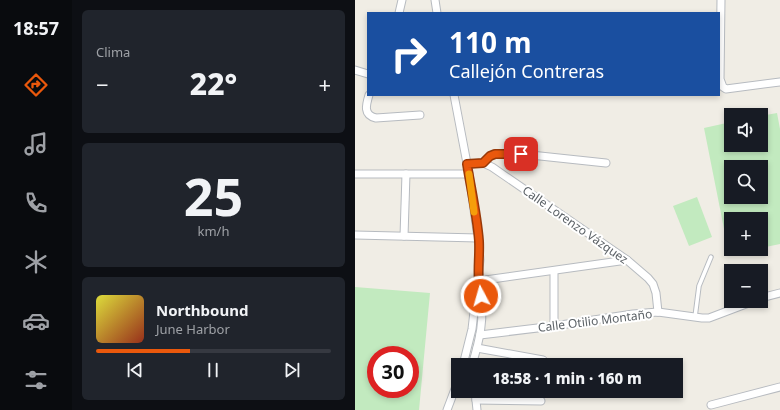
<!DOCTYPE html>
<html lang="es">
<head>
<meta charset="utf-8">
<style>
	:root { --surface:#171b24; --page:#20242c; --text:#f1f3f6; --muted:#9ea1a6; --line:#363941; --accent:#ea580c }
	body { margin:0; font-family:"Noto Sans",sans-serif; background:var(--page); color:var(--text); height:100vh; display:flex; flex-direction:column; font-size:15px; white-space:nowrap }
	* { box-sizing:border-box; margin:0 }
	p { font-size:13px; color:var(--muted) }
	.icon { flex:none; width:22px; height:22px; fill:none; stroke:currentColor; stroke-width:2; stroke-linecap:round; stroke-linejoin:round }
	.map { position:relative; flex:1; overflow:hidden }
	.side { display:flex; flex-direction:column; gap:10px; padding:10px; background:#0d0f14; width:283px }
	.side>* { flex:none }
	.top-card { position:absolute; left:12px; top:12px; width:353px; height:84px; border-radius:0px; box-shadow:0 2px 6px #0003; background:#1a4fa0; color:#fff; overflow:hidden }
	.buttons { position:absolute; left:369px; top:108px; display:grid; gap:8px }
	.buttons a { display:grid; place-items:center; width:44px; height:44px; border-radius:0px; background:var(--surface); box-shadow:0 2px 6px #0003; font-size:20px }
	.speed { position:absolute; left:12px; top:346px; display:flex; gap:8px; font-size:20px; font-weight:700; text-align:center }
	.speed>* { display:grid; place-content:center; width:52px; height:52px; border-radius:50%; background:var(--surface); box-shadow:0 2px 6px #0003; line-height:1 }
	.speed .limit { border:6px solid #d22; background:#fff; color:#111 }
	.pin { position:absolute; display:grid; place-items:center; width:34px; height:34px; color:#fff; margin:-17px; border-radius:8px; box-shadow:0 2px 6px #0006 }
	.me { position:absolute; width:44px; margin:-22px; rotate:354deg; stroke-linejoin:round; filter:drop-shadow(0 0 3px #0008) }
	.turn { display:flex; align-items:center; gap:14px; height:84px; padding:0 16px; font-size:18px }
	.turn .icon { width:52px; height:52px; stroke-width:2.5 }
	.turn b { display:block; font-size:28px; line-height:34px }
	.big { font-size:30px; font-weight:800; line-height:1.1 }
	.side .widget { flex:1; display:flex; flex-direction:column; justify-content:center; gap:6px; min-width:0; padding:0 14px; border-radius:6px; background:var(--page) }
	.side .dial { align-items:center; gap:0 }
	.dial b { font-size:52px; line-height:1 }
	.song { display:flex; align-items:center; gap:12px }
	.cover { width:48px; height:48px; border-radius:6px; background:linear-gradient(135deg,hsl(60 70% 55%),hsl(10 70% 35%)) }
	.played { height:4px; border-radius:2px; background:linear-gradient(90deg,var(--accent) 40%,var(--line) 40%) }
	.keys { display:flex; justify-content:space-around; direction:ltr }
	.heat { display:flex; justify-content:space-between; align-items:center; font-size:22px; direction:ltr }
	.trip { position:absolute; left:96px; top:358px; width:232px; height:40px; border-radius:0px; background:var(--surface); box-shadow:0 2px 6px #0003; font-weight:800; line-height:40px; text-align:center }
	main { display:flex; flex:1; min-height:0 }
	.menu { display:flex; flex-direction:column; width:72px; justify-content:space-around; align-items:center; background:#090b0e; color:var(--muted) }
	.menu .icon { width:28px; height:28px }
	.menu .active { color:var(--accent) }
	.menu b { font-size:18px; color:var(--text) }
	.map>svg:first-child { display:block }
	.green { fill:#c2eabf; fill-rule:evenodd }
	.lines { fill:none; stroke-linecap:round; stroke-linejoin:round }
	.service-casing { stroke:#b7bbc0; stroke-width:5.5 }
	.minor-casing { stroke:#b7bbc0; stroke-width:9 }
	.service { stroke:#fff; stroke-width:3.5 }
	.minor { stroke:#fff; stroke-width:7 }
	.route-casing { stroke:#983908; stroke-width:10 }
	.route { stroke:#ea580c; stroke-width:7 }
	.slow { stroke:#f59e0b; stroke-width:7 }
	.labels { text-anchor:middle; stroke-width:4; stroke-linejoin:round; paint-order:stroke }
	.street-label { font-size:12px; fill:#5c6267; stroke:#fff }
</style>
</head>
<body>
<main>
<nav class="menu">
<b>18:57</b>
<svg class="icon active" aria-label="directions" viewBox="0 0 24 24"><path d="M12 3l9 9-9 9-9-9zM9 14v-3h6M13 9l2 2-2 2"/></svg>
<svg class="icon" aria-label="music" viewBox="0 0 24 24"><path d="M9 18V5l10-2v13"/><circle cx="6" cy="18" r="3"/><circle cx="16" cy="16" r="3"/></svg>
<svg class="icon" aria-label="phone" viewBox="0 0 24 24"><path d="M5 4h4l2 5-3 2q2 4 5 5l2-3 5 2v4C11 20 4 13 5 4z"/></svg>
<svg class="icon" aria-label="climate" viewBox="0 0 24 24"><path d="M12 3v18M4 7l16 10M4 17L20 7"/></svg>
<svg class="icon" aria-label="car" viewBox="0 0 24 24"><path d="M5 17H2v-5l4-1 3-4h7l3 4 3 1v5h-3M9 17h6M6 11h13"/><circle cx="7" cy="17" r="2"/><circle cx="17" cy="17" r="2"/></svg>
<svg class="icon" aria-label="filters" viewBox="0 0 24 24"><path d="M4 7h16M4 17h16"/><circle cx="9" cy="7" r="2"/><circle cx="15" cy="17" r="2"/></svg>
</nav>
<section class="side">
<div class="widget"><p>Clima</p>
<div class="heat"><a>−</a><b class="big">22°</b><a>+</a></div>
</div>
<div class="widget dial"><b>25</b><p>km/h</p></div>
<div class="widget">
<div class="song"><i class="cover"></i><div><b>Northbound</b><p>June Harbor</p></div></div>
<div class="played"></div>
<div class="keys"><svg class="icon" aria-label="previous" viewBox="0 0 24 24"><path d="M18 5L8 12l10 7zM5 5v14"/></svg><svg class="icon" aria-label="pause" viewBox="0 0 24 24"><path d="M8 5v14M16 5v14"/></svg><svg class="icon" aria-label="next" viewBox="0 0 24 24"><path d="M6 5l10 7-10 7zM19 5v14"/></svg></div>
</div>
</section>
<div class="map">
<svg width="425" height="410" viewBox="0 0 425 410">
	<rect width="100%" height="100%" fill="#f0ede5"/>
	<g class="green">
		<path d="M422 113 425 129V244L406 248V219H376V249H401L374 254 349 128 376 122V145H406V116ZM376 167H406V197H376Z"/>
		<path d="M342 197 357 237 334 246 318 206Z"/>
		<path d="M0 287 75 293 64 410H0ZM21 355H55V389H21Z"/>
	</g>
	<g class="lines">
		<defs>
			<path id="service" d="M340 317 344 286 356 257"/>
			<g id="minor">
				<path d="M80 0 82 13"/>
				<path d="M366 0 365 79 368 87 371 89 425 82"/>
				<path d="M44 13 47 0"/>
				<path d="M0 70 13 74"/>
				<path d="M14 95C11 105 8 115 21 118L65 115"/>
				<path d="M99 95 114 174 123 238 125 260 117 329 108 365"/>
				<path d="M128 163 135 156 140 154 157 153 251 163"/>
				<path d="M112 164 128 163 137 167 272 260 293 278 298 284 301 293 303 312"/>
				<path d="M0 174H114"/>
				<path d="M0 235 123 238"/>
				<path d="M49 236 51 174"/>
				<path d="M123 281 272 260"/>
				<path d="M406 298 425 293"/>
				<path d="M199 326V271"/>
				<path d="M125 335 199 326 278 314 303 312 347 318H354L399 301"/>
				<path d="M122 348 188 360"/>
				<path d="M117 365C124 342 131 316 124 292"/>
				<path d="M120 391 122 410"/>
				<path d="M121 400 186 401"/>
				<path d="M356 405 425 387"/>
				<path d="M92 410 103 381"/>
			</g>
		</defs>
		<use href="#service" class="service-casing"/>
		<use href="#minor" class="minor-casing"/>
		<use href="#service" class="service"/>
		<use href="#minor" class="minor"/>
	</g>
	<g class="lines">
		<defs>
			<path id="route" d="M126 296C121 279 125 259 124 241 122 215 116 189 112 164L128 163 135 156 140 154H166"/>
		</defs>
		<use href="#route" class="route-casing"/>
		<use href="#route" class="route"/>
		<path class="slow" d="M114 174 119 212"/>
	</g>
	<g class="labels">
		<g class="street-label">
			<text transform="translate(220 225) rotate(35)" y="4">Calle Lorenzo Vázquez</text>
			<text transform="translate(240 321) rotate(-7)" y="4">Calle Otilio Montaño</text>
		</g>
	</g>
</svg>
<div class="buttons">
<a><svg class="icon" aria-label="sound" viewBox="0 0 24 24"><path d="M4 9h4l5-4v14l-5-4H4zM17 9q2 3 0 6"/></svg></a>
<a><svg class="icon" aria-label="search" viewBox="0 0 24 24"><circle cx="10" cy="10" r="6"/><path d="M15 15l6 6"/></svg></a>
<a>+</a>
<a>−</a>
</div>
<div class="speed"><div class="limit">30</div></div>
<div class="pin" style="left:166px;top:154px;background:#d93025"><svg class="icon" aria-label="arrive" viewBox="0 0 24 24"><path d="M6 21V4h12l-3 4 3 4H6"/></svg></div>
<svg class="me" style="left:126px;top:296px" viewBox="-20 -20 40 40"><circle r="17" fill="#ea580c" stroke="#fff" stroke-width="3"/><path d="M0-11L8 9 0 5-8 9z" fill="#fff"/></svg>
<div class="trip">18:58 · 1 min · 160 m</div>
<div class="top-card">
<div class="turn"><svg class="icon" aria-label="right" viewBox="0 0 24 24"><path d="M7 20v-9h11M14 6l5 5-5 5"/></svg><div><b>110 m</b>Callejón Contreras</div></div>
</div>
</div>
</main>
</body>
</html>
